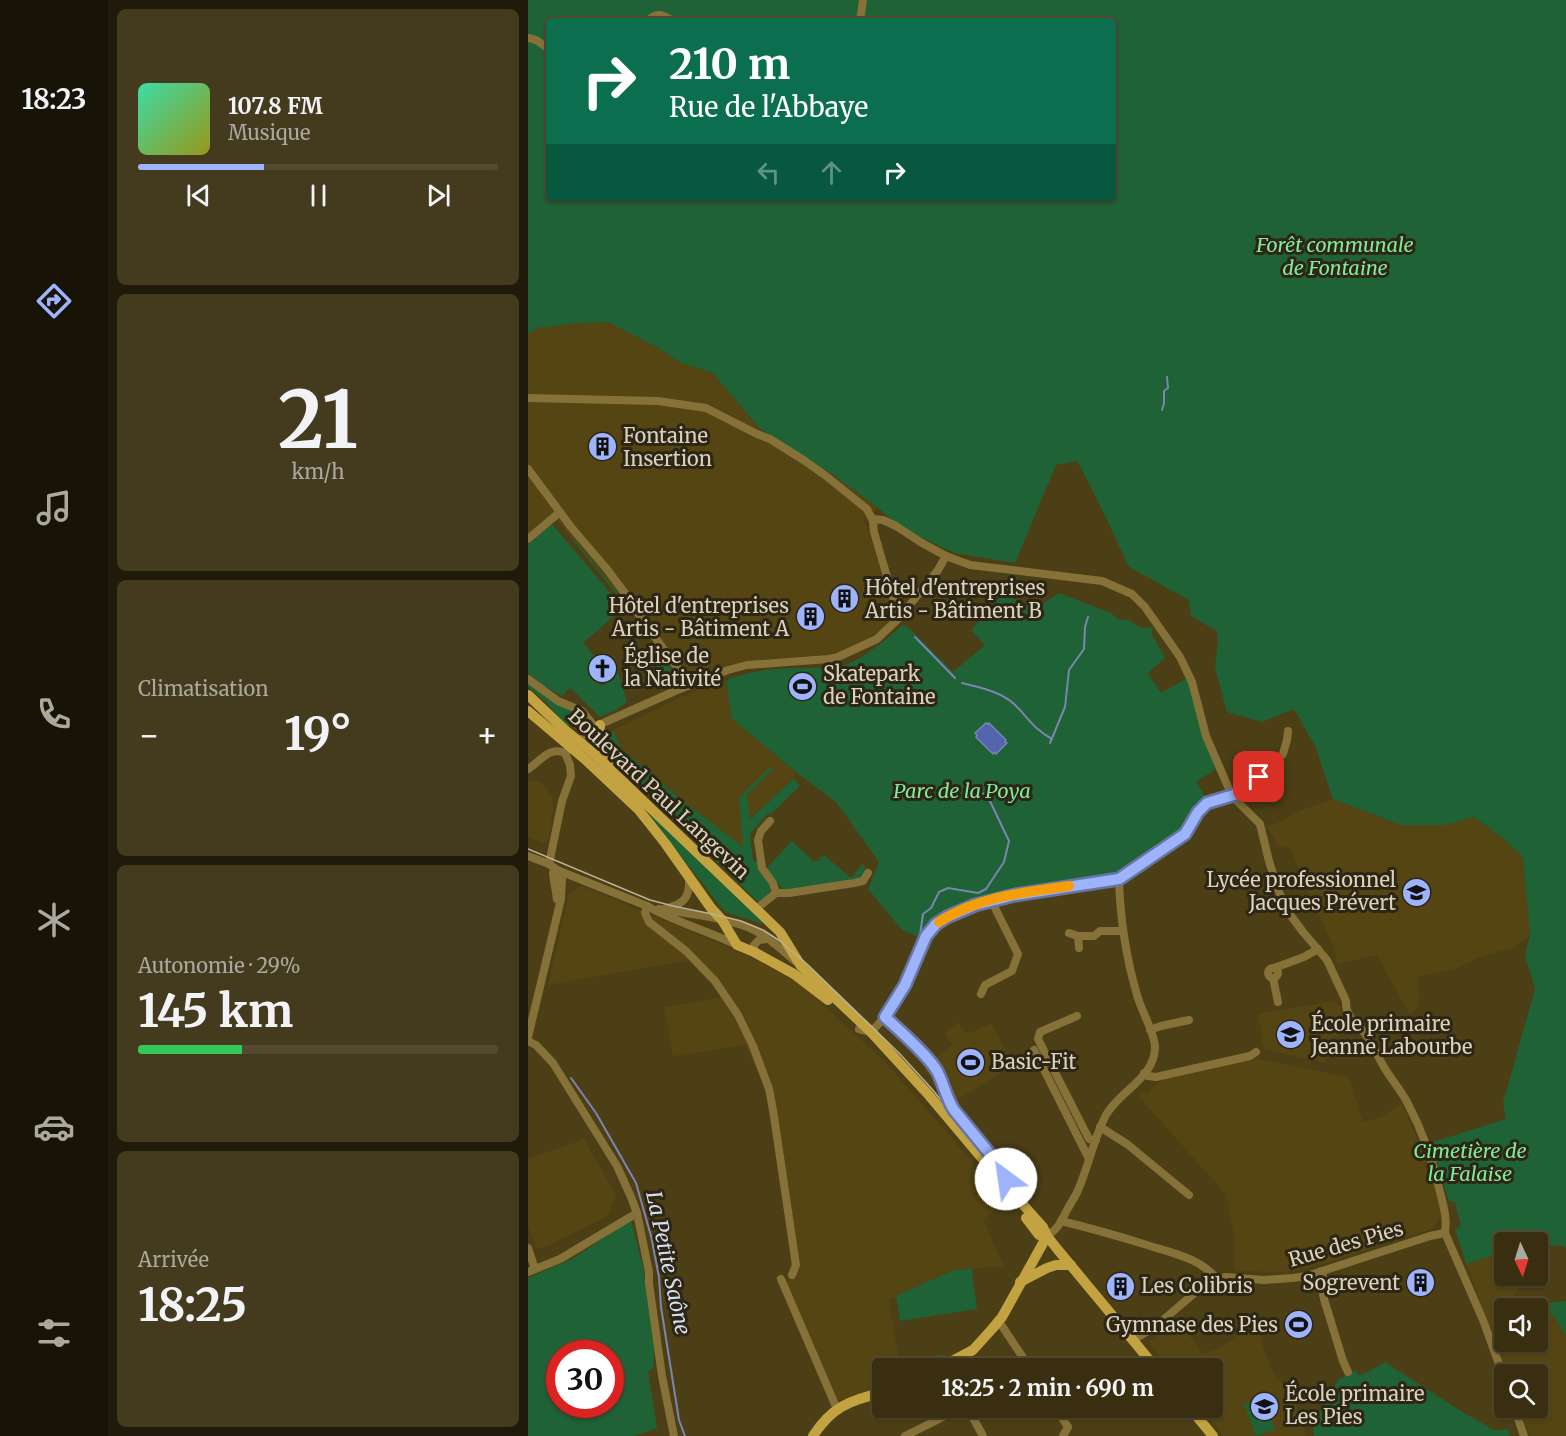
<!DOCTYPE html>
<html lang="fr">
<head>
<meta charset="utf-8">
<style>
	:root { --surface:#392f10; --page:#443b1e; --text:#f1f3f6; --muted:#aba99f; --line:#534a30; --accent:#9db4fd }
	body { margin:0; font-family:Merriweather,serif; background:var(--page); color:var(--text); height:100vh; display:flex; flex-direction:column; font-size:22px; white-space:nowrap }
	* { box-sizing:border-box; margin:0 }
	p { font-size:20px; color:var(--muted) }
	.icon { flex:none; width:33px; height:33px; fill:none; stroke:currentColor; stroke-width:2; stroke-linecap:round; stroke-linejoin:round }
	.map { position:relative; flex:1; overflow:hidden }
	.side { display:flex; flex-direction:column; gap:9px; padding:9px; background:#1f1a09; width:420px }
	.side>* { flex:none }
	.top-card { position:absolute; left:18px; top:18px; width:570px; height:183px; border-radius:6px; box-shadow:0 2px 4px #0004,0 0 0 2px var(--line); background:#0b6e4f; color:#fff; overflow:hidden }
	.needle { width:39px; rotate:176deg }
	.fabs { position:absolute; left:966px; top:1232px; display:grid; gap:12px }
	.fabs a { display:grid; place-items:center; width:54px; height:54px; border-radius:6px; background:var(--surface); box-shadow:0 2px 4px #0004,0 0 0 2px var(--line); font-size:30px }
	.speed { position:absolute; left:18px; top:1340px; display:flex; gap:12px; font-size:30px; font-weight:700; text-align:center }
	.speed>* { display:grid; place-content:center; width:78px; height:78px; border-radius:50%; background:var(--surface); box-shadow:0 2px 4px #0004,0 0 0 2px var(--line); line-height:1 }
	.speed .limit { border:9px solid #d22; background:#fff; color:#111 }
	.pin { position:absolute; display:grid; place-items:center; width:51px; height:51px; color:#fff; margin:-26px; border-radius:12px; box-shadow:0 3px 9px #0006 }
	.me { position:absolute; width:66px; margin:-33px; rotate:329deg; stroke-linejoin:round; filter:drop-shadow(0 0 4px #0008) }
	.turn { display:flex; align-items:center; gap:21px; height:126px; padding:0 24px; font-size:27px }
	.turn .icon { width:78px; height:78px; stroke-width:2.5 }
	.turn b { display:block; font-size:42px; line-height:51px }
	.lanes { display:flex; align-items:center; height:57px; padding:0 24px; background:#0003; justify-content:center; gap:30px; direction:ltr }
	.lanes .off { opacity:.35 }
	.big { font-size:45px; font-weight:700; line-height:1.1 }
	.side .card { flex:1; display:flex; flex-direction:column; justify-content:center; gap:9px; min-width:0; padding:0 21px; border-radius:9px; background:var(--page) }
	.side .dial { align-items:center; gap:0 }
	.dial b { font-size:78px; line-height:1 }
	.song { display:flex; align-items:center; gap:18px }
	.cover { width:72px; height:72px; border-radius:9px; background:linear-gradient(135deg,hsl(160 70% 55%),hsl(60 70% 35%)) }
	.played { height:6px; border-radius:3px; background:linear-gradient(90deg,var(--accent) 35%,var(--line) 35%) }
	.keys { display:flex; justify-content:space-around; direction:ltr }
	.heat { display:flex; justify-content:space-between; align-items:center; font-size:33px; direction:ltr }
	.charge { height:9px; border-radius:4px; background:linear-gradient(90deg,#34c759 29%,var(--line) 0) }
	.trip { position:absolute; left:344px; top:1358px; width:351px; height:60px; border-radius:6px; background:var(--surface); box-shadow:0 2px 4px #0004,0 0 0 2px var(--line); font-weight:700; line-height:60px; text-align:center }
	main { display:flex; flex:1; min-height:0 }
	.menu { display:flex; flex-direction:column; width:108px; justify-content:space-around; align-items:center; background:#171306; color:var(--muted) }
	.menu .icon { width:42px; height:42px }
	.menu .active { color:var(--accent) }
	.menu b { font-size:27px; color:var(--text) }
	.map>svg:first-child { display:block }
	.built { fill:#554512 }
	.green { fill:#1e6235; fill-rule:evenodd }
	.water { fill:#5164ad; stroke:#7a85b2; stroke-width:1.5 }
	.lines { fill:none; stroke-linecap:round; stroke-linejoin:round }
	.stream { stroke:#7a85b2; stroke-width:2 }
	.minor { stroke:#867239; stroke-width:8 }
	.major { stroke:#c3a341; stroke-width:10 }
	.tram { stroke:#bbb297; stroke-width:1.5 }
	.route-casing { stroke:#6675a4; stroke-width:15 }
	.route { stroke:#9db4fd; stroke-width:10 }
	.slow { stroke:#f59e0b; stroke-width:10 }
	.labels { text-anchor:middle; stroke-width:6; stroke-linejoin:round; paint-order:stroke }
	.park-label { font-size:20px; font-style:italic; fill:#80ea9c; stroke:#2d2615 }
	.poi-label { font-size:20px; fill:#dad2bc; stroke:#2d2615; text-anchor:start }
	.street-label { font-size:20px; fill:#dad2bc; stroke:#2d2615 }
	.water-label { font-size:21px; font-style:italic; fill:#d7def3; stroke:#2d2615 }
</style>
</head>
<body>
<main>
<nav class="menu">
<b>18:23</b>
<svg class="icon active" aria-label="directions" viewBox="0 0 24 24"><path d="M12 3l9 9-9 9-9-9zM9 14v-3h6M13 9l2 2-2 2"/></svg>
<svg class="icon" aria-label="music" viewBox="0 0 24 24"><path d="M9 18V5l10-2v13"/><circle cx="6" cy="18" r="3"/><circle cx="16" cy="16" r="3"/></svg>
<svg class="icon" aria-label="phone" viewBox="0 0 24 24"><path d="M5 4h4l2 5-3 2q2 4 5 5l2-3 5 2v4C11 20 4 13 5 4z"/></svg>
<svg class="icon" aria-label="climate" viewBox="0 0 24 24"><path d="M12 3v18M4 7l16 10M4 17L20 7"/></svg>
<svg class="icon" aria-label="car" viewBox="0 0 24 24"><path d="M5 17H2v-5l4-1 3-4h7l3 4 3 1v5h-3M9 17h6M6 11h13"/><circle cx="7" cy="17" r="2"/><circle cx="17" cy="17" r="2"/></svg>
<svg class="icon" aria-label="filters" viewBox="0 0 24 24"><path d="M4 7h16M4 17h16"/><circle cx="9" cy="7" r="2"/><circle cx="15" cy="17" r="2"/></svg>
</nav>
<section class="side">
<div class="card">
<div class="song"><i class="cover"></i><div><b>107.8 FM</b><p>Musique</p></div></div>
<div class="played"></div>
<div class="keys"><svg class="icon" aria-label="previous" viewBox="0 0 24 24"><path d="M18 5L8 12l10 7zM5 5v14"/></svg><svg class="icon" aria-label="pause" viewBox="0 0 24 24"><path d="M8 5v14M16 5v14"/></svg><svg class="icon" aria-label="next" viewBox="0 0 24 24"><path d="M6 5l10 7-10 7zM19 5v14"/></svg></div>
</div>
<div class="card dial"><b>21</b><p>km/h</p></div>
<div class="card"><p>Climatisation</p>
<div class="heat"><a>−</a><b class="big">19°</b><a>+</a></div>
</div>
<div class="card"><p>Autonomie · 29%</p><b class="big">145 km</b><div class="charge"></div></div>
<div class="card"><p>Arrivée</p><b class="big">18:25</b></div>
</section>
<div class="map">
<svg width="1038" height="1436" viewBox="0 0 1038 1436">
	<rect width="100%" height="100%" fill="#4c3f16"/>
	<g class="built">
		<path d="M80 322 130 348 153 363 185 373 233 430 304 474 350 508 335 520 341 532 363 608 360 623 353 631 339 639 314 651 292 655 219 661 195 667 152 682 104 614 28 519 0 543V334L9 328 53 323Z"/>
		<path d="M198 680 204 719 268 772 266 778 221 819 219 795 244 770 211 798 216 848 150 797 93 748 85 730 156 696Z"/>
		<path d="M0 781H8L13 783 17 786 24 796 25 808 22 831 20 839 16 843 0 837Z"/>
		<path d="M805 799 873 825H918L946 817 973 837 995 857 1002 935 987 947 952 957 929 968 890 977 891 1001 890 1006 882 1015 849 955 810 964 803 939 787 909 763 849 747 845 748 842 739 827 756 820 771 811Z"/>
		<path d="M54 886 214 953 237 964 275 986 358 1063 479 1201 455 1220 476 1266 426 1270 361 1300 372 1368H354V1387L310 1401 259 1285 263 1266 248 1143 238 1088 217 1045 145 1056 136 1007 194 997 161 960 20 985 41 893Z"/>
		<path d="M806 1001 812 1007 823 1028 818 1034 796 1040 798 1063 736 1049 730 1014Z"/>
		<path d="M430 1022 439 1034 464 1023 483 1062 480 1071 473 1072 425 1103 396 1069 405 1060 425 1044 416 1034Z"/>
		<path d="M727 1058 819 1077 822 1080 835 1122 853 1117 874 1103 900 1165 914 1213 904 1229 788 1266 759 1272 707 1271V1238L697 1193 610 1096 615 1091 619 1093 633 1080Z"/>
		<path d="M56 1139 88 1195 80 1216 13 1249 8 1247 0 1226V1159Z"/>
		<path d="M976 1252V1275H1001L999 1281 987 1292 985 1299 986 1303 992 1308H976V1341H1010V1321L1014 1323 1019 1315 1023 1314 1030 1320 1034 1331 1038 1335V1436H1002L991 1407H1010V1374H979L938 1264Z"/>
		<path d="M648 1319 676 1354 687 1350 724 1329 725 1327 732 1323 733 1341 743 1369H744L748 1378 761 1386 774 1422H776L778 1436H695L673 1407H684V1368H642L621 1343Z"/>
	</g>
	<g class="green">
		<path d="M0 0H1038V1248L1032 1245 1010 1248V1242H976V1252L938 1264 927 1229 933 1226 927 1202 921 1201 902 1143 978 1119 975 1103 1007 989 997 955 1002 935 995 857 973 837 946 817 918 825H873L805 799 787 746 766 709 734 722 699 712 687 667 690 642 689 631 663 616 661 600 601 567 567 495 549 461 528 465 487 563 427 553 374 529 350 508 304 474 233 430 185 373 153 363 130 348 80 322 53 323 9 328 0 334ZM21 21H585V198H21Z"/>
		<path d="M24 524 95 608 55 643 69 658 61 666 60 669 61 670 60 672 73 686 87 679 85 671 89 669 99 702 88 710 72 717 42 688 34 696 16 686 0 673V545Z"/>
		<path d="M46 539 101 607 98 606 45 540Z"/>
		<path d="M531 593 583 613 590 619 600 620 613 628 625 627 623 633 637 658 620 673 633 693 661 677 688 769 668 782 676 794 678 801 658 829 598 873 541 881 437 904 395 939 374 930 340 889 351 862 309 803 268 772 204 719 198 680C215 674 230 670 248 669 265 667 308 670 322 663 342 654 359 638 375 625L382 629 425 672 456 646V644L443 630 475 594 506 609Z"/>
		<path d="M136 658C142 667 146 672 143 683L136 685 127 663Z"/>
		<path d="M0 683 51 714 54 718 55 721 39 726 19 703 0 687Z"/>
		<path d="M85 730 93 748 150 797 215 847 211 798 242 767 244 770 219 795 222 819 266 778 272 786 242 815 240 813 222 834 225 861H230C236 872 243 882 242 894L230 902 87 762C75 749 70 743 85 730Z"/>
		<path d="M122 817H126L234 921 235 924 197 912Z"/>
		<path d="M264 841 286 862 288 860 291 862 292 860 290 858 292 856 294 857 296 855 323 878 335 863 338 871 335 877 258 891 255 889 238 869Z"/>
		<path d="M103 1220 115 1267 127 1341 125 1368 120 1372 129 1428 105 1436H0V1278L44 1259ZM32 1353H82V1404H32Z"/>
		<path d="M445 1269 444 1274 449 1309 372 1321 368 1296 426 1270Z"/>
		<path d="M1038 1301V1335C1030 1328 1034 1323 1023 1314L1019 1315 1017 1323H1014L1010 1321V1308H992L989 1306Z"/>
		<path d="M418 1354 408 1360 406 1359 398 1363V1365L393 1368H380L378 1360Z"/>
		<path d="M857 1362 931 1410 966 1430 980 1429 982 1436H786L785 1424 810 1380 828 1370 830 1375 838 1373Z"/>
		<path d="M735 1397 747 1429 728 1436 716 1404Z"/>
	</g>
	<path class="water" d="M458 723 460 724 461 723 478 740 477 742 479 743 468 754 466 752 465 754 448 737 449 735 447 733Z"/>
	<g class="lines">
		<g class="stream">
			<path d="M634 410 636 403V391L640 388 639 377"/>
			<path d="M387 637 427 678"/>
			<path d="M434 683C452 688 472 691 486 704 501 718 504 728 524 739"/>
			<path d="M522 743 537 707 541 670 556 649 557 627 560 617"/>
			<path d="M440 794 479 793"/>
			<path d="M369 988 378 970 392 935 395 914 403 908 411 892 420 888 450 893 458 889 476 862 481 841 460 797V793"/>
			<path d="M43 1078 68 1113 108 1183 123 1236 131 1277 133 1307 151 1420 157 1436"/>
		</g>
		<g class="minor">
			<path d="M120 21C128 11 136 15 145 21"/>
			<path d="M332 21 335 0"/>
			<path d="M0 38 8 40 21 49"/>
			<path d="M0 398 130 401 178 408 229 434 242 439 277 461 298 476 339 509 345 521 346 532 371 618"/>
			<path d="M0 469 43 527 78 568 102 600 111 615 153 673 160 686"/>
			<path d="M345 519 355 520 368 526 394 543 418 556 442 565 574 581 604 594 617 607 652 657 664 682 678 736 704 796 732 824 741 861 749 887 758 909 775 932 799 960 818 1001C817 1018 830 1023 838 1035 845 1045 850 1057 856 1067 863 1079 872 1089 879 1102 894 1130 905 1161 912 1192 916 1208 919 1217 917 1233"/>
			<path d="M0 539 32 512"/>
			<path d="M0 679 30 701 54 711 68 728"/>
			<path d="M37 753 55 738 75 723 147 691 200 670 219 665 300 659 310 657 349 639 371 618 410 570 418 556"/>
			<path d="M0 769C13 761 21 746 37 753L42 765 43 776 34 801 21 864"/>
			<path d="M0 856 21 864 29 870 119 906C147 922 180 931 209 945"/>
			<path d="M26 868 25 874 29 899"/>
			<path d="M248 893H261L326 883 335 881 340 873"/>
			<path d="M119 906 117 913 121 922 158 951 187 981 210 1015 225 1046 241 1089 245 1110 268 1265 264 1275"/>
			<path d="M139 908C158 904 162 895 161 877"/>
			<path d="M131 909C161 914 194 917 222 928 238 935 253 949 267 961"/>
			<path d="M228 909 248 893 245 883 234 868 230 840 233 831 242 821"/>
			<path d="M541 933 550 936"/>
			<path d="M551 948 550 936H566L572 931H595"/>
			<path d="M226 952V945L231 940 239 939"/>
			<circle cx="745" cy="973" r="5"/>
			<path d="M746 968 776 957 790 949"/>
			<path d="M745 978 750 1002"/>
			<path d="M453 994 457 985 484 971 490 954 463 900"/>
			<path d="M549 1016 512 1032 510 1039 561 1139 568 1140"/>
			<path d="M357 1017 399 1058 408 1070 420 1101 426 1110 475 1170 478 1179 476 1184"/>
			<path d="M331 1029 343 1032 357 1017 377 985 398 936 408 924 419 917 437 908 453 903 513 890 591 879 657 834 671 812 679 803 709 794 734 776 755 754 759 740 760 731"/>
			<path d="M622 1030 633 1026 661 1020"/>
			<path d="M0 1037 33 899 34 878 29 870"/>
			<path d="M0 1041 8 1045 25 1063 89 1166 103 1197 109 1213 121 1272V1283L134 1376 146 1436"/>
			<path d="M506 1050 561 1159"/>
			<path d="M616 1073 620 1076 628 1077 722 1056 728 1052"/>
			<path d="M572 1127 599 1144 661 1195"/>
			<path d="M533 1221C562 1228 590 1236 619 1245 644 1253 672 1258 689 1279"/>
			<path d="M917 1233 955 1320 976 1378"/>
			<path d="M519 1236C529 1230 533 1222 538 1212 542 1204 548 1196 551 1188 561 1164 566 1138 578 1115 591 1091 627 1078 627 1047 627 1034 613 1010 609 995 598 957 592 918 591 879"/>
			<path d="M0 1248 7 1269"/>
			<path d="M793 1271 795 1277 793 1285 796 1299 815 1361 820 1372"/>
			<path d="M0 1272 32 1259 109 1213"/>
			<path d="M253 1279 309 1409"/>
			<path d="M470 1322 474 1326 502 1368"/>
			<path d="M605 1340 628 1326 676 1285 689 1279 698 1277 736 1280 765 1278 779 1276 902 1236 917 1233"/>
			<path d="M439 1407 455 1436"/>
			<path d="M527 1407 540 1427 535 1436"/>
			<path d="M986 1407 996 1436"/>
			<path d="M377 1436 435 1407"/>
		</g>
		<g class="major">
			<path d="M0 695 38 731 65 753 252 932 273 966 343 1032 399 1093 463 1169 515 1227 519 1236 530 1250 628 1368"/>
			<path d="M0 711 59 761 110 809 137 843 183 908 194 920 209 945 226 952 266 974 300 1000"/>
			<path d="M72 725 71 746 80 763"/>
			<path d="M498 1218 511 1235 519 1236"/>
			<path d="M492 1282 519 1268 528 1265H543"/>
			<path d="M411 1368 445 1350 464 1329 474 1317 519 1236"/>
			<path d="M661 1407 685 1436"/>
			<path d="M285 1436C303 1408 321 1400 354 1393"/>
		</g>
		<path class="tram" d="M0 849 122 900 145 906 189 915 213 921 235 930 252 941 279 964 371 1053 403 1088 467 1165"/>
	</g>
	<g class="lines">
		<defs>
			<path id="route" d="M478 1179 475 1170 426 1110C418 1098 416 1084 409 1071 401 1056 371 1030 357 1017L377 985 398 936 408 924 419 917 447 905 487 895 591 879 657 834 670 812 679 803 709 794 731 777"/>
		</defs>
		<use href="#route" class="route-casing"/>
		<use href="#route" class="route"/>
		<path class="slow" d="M411 922C449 897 497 892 541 886"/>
	</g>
	<defs>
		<symbol id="building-disc" viewBox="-11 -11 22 22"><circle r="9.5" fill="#9db4fd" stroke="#2d2615"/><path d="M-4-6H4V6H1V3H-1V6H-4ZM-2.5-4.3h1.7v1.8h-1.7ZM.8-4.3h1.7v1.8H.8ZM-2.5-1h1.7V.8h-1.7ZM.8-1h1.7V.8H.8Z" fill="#111"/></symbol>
		<symbol id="church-disc" viewBox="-11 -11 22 22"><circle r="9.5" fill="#9db4fd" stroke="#2d2615"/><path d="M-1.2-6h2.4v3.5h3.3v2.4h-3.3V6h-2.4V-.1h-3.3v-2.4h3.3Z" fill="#111"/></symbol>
		<symbol id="stadium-disc" viewBox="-11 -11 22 22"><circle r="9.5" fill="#9db4fd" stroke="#2d2615"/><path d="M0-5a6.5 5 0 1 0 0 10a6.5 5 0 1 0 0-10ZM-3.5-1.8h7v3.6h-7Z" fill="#111"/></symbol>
		<symbol id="school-disc" viewBox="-11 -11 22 22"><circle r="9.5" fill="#9db4fd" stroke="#2d2615"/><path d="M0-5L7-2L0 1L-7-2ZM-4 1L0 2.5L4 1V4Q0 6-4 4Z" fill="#111"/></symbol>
	</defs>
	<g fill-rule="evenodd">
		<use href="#building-disc" x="58" y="430" width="33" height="33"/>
		<use href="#building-disc" x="300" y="582" width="33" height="33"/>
		<use href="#building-disc" x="266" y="600" width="33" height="33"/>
		<use href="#church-disc" x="58" y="652" width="33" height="33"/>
		<use href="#stadium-disc" x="258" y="670" width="33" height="33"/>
		<use href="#school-disc" x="872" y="876" width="33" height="33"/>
		<use href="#school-disc" x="746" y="1018" width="33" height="33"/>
		<use href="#stadium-disc" x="426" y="1046" width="33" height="33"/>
		<use href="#building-disc" x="876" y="1266" width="33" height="33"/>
		<use href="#building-disc" x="576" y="1270" width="33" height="33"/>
		<use href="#stadium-disc" x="754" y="1308" width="33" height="33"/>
		<use href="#school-disc" x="720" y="1390" width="33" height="33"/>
	</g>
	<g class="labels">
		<g class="park-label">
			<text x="807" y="252">Forêt communale<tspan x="807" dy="23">de Fontaine</tspan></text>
			<text x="434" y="798">Parc de la Poya</text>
			<text x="942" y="1158">Cimetière de<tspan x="942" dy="23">la Falaise</tspan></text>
		</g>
		<g class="poi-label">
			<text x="95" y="443">Fontaine<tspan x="95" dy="23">Insertion</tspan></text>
			<text x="337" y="595">Hôtel d'entreprises<tspan x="337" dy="23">Artis - Bâtiment B</tspan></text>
			<text x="261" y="613" text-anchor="end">Hôtel d'entreprises<tspan x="261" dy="23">Artis - Bâtiment A</tspan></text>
			<text x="96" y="663">Église de<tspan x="96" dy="23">la Nativité</tspan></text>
			<text x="295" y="681">Skatepark<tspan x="295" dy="23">de Fontaine</tspan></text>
			<text x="868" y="887" text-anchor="end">Lycée professionnel<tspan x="868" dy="23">Jacques Prévert</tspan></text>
			<text x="783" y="1031">École primaire<tspan x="783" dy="23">Jeanne Labourbe</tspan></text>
			<text x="463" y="1069">Basic-Fit</text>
			<text x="872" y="1290" text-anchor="end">Sogrevent</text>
			<text x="613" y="1293">Les Colibris</text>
			<text x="750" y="1332" text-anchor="end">Gymnase des Pies</text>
			<text x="757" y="1401">École primaire<tspan x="757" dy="23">Les Pies</tspan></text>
		</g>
		<g class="street-label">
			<text transform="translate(131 794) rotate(43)" y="7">Boulevard Paul Langevin</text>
			<text transform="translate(818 1244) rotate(-16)" y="7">Rue des Pies</text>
		</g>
		<g class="water-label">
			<text transform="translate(140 1263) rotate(78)" y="7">La Petite Saône</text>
		</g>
	</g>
</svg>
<div class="fabs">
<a><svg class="needle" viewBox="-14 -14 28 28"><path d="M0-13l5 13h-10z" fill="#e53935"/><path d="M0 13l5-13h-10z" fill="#aba99f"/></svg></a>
<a><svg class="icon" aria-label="sound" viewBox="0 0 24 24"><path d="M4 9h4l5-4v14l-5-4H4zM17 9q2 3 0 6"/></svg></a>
<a><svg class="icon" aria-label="search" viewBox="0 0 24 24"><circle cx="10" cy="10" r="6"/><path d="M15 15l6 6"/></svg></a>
</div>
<div class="speed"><div class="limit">30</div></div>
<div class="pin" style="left:731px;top:777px;background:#d93025"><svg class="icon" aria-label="arrive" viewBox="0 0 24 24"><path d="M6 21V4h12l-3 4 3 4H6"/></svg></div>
<svg class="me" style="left:478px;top:1179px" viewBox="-20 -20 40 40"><circle r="19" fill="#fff"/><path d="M0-13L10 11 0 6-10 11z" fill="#9db4fd"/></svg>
<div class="trip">18:25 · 2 min · 690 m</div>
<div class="top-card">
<div class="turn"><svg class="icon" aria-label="right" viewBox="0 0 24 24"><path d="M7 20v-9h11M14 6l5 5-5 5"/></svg><div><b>210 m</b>Rue de l'Abbaye</div></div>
<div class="lanes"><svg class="icon off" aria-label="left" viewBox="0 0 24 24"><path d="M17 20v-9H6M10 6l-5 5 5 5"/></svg><svg class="icon off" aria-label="ahead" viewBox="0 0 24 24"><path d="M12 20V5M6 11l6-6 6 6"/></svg><svg class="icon" aria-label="right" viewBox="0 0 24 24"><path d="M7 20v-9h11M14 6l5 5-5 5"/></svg></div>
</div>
</div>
</main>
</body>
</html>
